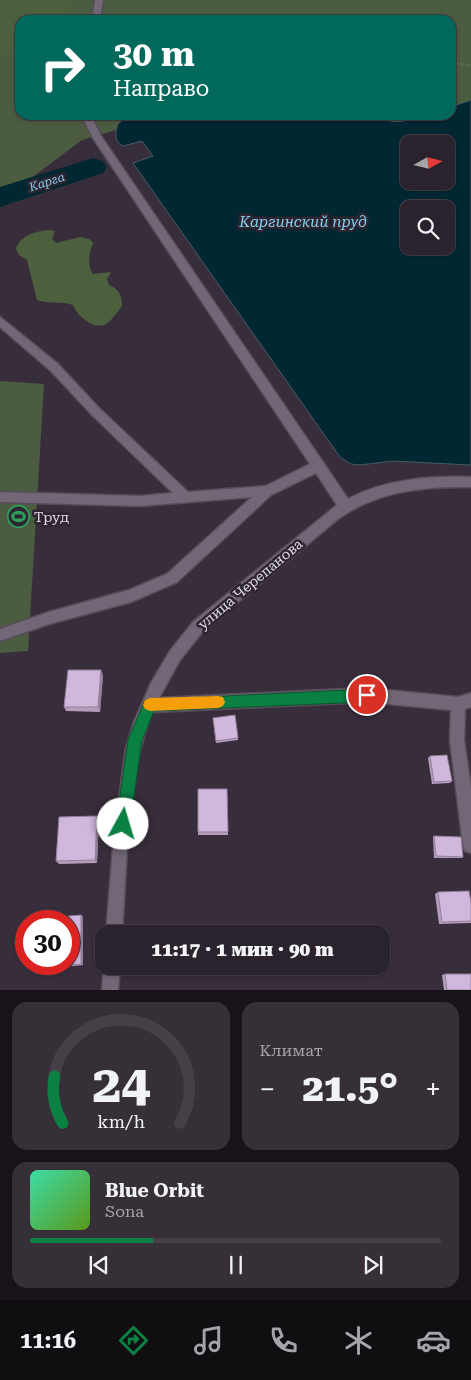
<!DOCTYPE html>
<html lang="ru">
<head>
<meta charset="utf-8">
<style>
	:root { --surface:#2a222c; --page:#362f38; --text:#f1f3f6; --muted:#a5a4a9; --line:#463f48; --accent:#0b8043 }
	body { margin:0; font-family:"Roboto Serif",serif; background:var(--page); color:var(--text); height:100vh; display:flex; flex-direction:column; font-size:19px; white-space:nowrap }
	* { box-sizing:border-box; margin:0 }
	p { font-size:16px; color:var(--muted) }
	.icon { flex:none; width:28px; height:28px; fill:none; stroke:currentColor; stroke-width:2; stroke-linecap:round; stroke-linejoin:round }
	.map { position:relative; height:990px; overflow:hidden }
	.details { display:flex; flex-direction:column; gap:12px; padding:12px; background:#171318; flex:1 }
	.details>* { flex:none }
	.guide { position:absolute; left:15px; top:15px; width:441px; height:105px; border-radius:15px; box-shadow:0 1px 4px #0004,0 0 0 1px var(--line); background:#00695c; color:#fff; overflow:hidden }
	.needle { width:32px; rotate:82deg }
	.tools { position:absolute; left:400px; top:135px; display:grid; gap:10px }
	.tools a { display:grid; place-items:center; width:55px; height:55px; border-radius:10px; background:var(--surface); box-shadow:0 1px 4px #0004,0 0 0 1px var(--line); font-size:25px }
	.speed { position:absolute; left:15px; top:910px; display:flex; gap:10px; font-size:25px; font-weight:700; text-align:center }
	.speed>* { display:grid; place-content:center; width:65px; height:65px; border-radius:50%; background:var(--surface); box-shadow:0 1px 4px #0004,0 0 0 1px var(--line); line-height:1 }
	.speed .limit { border:8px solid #d22; background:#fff; color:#111 }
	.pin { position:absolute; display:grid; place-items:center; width:42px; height:42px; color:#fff; margin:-21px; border:2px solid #fff; border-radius:50%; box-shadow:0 1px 5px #0007 }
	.me { position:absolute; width:55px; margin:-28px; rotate:6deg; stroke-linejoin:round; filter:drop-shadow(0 0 4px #0008) }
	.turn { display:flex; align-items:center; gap:18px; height:105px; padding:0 15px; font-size:22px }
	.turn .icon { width:65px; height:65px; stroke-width:2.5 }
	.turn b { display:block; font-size:35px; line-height:42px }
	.big { font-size:38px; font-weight:800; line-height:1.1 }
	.details .tile { flex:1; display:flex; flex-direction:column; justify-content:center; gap:8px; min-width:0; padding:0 18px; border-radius:15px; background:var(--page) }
	.details .dial { align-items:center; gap:0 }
	.dial svg { height:130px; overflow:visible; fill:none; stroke:var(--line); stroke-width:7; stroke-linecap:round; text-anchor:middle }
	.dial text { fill:var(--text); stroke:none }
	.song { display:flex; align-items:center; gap:15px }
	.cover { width:60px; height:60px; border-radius:8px; background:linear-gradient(135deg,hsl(160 70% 55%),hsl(90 70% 35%)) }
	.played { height:5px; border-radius:2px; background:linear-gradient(90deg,var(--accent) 30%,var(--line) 30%) }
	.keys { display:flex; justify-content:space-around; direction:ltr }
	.heat { display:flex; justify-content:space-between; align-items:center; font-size:28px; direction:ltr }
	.details .tiles { flex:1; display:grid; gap:12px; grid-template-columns:1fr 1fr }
	.tile:last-child { grid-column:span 2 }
	.trip { position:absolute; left:95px; top:925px; width:295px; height:50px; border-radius:15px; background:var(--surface); box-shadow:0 1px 4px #0004,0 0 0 1px var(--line); font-weight:800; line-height:50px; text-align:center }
	.menu { display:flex; height:80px; justify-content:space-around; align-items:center; background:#110e12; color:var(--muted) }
	.menu .icon { width:35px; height:35px }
	.menu .active { color:var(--accent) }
	.menu b { font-size:22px; color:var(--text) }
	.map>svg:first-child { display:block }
	.green { fill:#4c5c40 }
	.forest { fill:#4d603e }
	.water { fill:#002732; stroke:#445d67; fill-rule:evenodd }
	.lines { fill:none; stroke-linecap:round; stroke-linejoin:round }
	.river { fill:#002732; fill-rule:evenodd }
	.minor-casing { stroke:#554d58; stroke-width:3 }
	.path { stroke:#958d97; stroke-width:2.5; stroke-dasharray:0.5 2.5; stroke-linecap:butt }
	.minor { fill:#726776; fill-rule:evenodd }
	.wall { fill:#b49dbd }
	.shaded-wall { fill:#92809a }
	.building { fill:#d1b7dc; stroke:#92809a }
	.route { fill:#0b8043; stroke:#07532c }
	.slow { fill:#f59e0b }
	.labels { text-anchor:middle; stroke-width:5; stroke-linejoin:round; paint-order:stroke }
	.far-water-label { font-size:12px; font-style:italic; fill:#80d1ec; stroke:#2e2531 }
	.poi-label { font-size:14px; fill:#e1dbe3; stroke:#2e2531; text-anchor:start }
	.street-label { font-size:14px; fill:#e1dbe3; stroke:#2e2531 }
	.water-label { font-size:15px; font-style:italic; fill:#80d1ec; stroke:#2e2531 }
</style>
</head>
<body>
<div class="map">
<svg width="471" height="990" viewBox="0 0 471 990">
	<rect width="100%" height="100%" fill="#382e3b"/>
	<g class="green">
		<path d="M0 0H471V100L451 107V20H20V115H129L118 124 116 130 82 140 34 176 19 184 0 188Z"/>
		<path d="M377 115H431C414 121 392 127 377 115Z"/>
		<path d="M0 381 44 384 28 651 0 653Z"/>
	</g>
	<g class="forest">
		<path d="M60 0 66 1 72 9 57 20H20V46L0 55V2Z"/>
		<path d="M48 230 55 231 52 239 56 243 80 237 89 239 93 243C89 254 87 265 93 274L111 272 107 279 109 285C119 289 122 295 122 306 118 311 114 317 109 322 96 333 77 316 73 305 61 301 49 304 37 300L27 260 19 255 16 249C21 235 34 232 48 230Z"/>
	</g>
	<path class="water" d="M471 100V465L392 461 360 465 351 464 340 457 133 163 153 156 142 141 123 146C114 142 115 133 118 124L129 115H377C394 128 413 118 431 115 437 114 445 115 451 115V107ZM409 144H446V181H409ZM409 209H446V246H409Z"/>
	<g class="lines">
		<path class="river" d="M93 158 103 161 107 167 103 173 0 207V187Z"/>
		<defs>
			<g id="minor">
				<path d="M95 0H103L100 20H92Z"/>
				<path d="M81 115H91L101 136 348 499C385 479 430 476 471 477V487C424 486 377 491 338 519L203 631 180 660 159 698 367 688 458 697 471 693V707L465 709 464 740 471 788V853L465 851 463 845 450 740 451 710 367 702 152 712C126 777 127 864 122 934H106L114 835 126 748 134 722 151 683 170 651 193 622 337 505 316 473 271 495 177 582 131 602 49 624 0 641V629L49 612 129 590 167 574 252 497 140 506 0 502V492L140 496 173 493 92 415 50 370 0 327V317L58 364 100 409 188 492 266 486 310 464 93 138Z"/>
				<path d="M104 966H120L118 990H102Z"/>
			</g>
		</defs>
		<use href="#minor" class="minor-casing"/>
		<path class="path" d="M451 62 471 66"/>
		<use href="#minor" class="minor"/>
	</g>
	<g class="wall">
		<path d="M103 675 100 712 66 711 64 707Z"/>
		<path d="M213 718 238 738V740L216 743Z"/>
		<path d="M430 756 452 781 450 783 432 784 428 758Z"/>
		<path d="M227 789 228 835H198V832Z"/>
		<path d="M99 819 97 863 59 864 56 861Z"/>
		<path d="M434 836 463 857 462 858H434L433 837Z"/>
		<path d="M438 892 471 902V923L439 924 435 894Z"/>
		<path d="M81 915 83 917V965L35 970 32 969Z"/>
		<path d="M445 974 471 990H444L442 975Z"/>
	</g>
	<g class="shaded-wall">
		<path d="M101 670 103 675 100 712 98 707Z"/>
		<path d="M97 816 99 819 97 863 95 860Z"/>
		<path d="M81 915 83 917V965L81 964Z"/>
	</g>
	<g class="building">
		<path d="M68 670H101L98 707H64Z"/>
		<path d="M235 715 238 738 216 741 213 718Z"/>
		<path d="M447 755 452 781 434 782 430 756Z"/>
		<path d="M198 789H227L228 832H198Z"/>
		<path d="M97 816 95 860 56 861 59 817Z"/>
		<path d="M434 836 461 837 463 857 436 856Z"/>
		<path d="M469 891 471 902V921L442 922 438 892Z"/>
		<path d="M81 915V964L32 969V964H69V921H34V919Z"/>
		<rect x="191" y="929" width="38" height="5"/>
		<path d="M445 974H471V990H447Z"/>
	</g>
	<path class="route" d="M367 689 372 691 374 695 372 700 367 702 154 711 142 740 130 824 128 829 123 831 118 829 116 824 128 740 145 700Z"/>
	<path class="slow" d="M218 696 223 697 225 702 223 706 218 708 150 711 145 709 143 705 145 700 150 698Z"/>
	<defs>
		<symbol id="stadium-ring" viewBox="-11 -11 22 22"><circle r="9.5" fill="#2e2531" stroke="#2e9e5b" stroke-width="1.5"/><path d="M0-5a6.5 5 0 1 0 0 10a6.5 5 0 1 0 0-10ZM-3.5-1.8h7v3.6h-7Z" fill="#2e9e5b"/></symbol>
	</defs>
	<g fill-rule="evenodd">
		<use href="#stadium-ring" x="6" y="504" width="25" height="25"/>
	</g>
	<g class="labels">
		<g class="far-water-label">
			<text transform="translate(47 182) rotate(-18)" y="4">Карга</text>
		</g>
		<g class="poi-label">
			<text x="34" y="522">Труд</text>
		</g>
		<g class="street-label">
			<text transform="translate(250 584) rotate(-40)" y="5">улица Черепанова</text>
		</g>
		<g class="water-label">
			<text x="303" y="227">Каргинский пруд</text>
		</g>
	</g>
</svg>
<div class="tools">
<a><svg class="needle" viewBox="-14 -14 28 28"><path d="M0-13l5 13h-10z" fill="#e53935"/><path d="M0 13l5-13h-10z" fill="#a5a4a9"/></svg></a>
<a><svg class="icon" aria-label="search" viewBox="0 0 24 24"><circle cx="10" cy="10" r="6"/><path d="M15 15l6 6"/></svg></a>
</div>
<div class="speed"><div class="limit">30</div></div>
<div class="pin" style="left:367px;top:695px;background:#d93025"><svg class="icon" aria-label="arrive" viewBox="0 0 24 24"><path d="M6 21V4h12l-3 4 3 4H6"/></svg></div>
<svg class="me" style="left:123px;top:824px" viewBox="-20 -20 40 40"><circle r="19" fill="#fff"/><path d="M0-13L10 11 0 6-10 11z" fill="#0b8043"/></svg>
<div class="trip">11:17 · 1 мин · 90 m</div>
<div class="guide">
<div class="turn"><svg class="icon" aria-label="right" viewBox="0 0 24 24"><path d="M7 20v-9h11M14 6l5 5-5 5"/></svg><div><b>30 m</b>Направо</div></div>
</div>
</div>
<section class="details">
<div class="tiles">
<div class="tile dial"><svg viewBox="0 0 100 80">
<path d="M14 69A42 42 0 1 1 86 69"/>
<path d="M14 69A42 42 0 0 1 9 40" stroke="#0b8043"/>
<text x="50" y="56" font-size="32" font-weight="700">24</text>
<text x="50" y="72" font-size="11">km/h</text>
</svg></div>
<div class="tile"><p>Климат</p>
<div class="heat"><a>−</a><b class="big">21.5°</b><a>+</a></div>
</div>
<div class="tile">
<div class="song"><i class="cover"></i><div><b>Blue Orbit</b><p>Sona</p></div></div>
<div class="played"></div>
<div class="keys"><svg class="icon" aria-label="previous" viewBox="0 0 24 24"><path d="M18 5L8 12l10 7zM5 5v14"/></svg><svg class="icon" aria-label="pause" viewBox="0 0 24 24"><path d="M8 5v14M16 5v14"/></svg><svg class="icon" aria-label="next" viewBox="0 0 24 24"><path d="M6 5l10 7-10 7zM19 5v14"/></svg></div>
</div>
</div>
</section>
<nav class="menu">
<b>11:16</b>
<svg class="icon active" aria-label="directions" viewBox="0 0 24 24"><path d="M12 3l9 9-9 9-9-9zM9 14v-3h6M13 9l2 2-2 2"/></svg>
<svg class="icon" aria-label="music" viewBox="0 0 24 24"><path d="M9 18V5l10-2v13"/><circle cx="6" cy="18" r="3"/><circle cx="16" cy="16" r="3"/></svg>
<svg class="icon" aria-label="phone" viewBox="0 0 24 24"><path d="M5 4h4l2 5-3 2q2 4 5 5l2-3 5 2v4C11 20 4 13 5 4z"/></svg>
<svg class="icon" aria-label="climate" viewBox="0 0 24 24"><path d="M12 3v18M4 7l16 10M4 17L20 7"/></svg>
<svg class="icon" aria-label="car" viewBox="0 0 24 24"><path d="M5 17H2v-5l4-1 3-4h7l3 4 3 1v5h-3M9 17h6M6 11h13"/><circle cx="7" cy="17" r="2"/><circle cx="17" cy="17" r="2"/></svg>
</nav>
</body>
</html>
